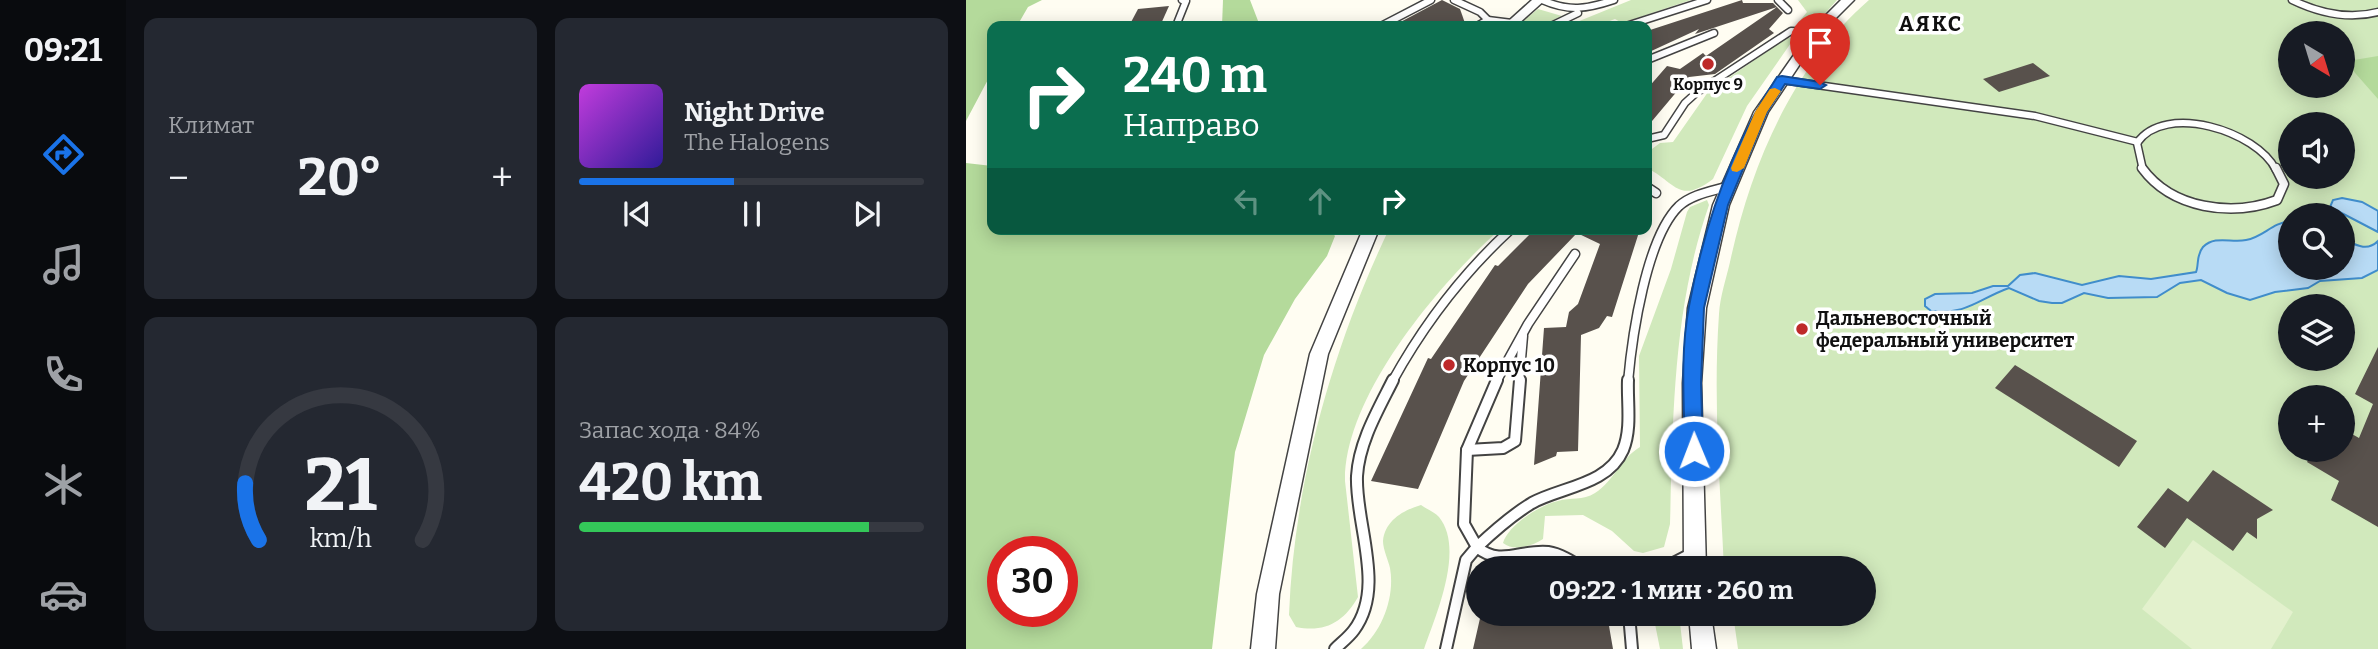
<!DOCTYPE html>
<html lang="ru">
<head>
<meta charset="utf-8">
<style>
	:root { --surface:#171b24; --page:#242831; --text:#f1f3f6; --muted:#9ea1a6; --line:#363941; --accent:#1a73e8 }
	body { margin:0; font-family:Bitter,serif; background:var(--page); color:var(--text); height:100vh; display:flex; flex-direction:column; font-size:26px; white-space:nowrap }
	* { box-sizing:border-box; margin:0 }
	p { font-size:23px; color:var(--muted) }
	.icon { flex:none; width:38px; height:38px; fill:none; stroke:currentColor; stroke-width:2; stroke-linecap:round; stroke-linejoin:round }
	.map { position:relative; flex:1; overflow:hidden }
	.panel { display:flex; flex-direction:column; gap:18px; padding:18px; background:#0d0f14; width:840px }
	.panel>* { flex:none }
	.hud { position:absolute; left:21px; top:21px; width:665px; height:214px; border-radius:14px; box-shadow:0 4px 18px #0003; background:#0b6e4f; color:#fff; overflow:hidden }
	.needle { width:46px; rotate:142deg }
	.controls { position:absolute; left:1312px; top:21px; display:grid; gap:14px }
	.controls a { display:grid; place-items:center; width:77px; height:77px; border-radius:50%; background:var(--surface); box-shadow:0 4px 18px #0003; font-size:35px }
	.speed { position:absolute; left:21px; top:536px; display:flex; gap:14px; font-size:35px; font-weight:700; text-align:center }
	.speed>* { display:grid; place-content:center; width:91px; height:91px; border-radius:50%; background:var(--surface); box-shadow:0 4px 18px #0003; line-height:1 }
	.speed .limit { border:10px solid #d22; background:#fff; color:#111 }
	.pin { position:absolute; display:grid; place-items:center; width:60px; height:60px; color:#fff; margin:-72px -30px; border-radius:50% 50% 50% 0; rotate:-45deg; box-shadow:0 0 7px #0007 }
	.pin .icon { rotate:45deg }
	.me { position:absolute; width:77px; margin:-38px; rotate:359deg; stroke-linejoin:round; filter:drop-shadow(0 0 5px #0008) }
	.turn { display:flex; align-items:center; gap:24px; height:147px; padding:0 21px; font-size:32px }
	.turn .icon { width:91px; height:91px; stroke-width:2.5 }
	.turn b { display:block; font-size:49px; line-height:60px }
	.lanes { display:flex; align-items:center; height:66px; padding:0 21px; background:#0003; justify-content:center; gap:35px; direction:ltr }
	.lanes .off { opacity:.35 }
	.big { font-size:52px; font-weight:700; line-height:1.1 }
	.panel .tile { flex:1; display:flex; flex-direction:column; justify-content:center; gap:10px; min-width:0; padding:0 24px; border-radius:14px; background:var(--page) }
	.panel .dial { align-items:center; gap:0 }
	.dial svg { height:182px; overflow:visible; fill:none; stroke:var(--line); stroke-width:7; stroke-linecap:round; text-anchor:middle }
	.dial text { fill:var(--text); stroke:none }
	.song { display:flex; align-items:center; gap:21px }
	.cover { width:84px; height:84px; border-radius:10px; background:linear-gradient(135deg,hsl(290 70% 55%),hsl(250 70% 35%)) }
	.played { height:7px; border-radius:4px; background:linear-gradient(90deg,var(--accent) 45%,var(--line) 45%) }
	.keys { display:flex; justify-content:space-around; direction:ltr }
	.heat { display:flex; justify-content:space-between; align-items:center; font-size:38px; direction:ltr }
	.charge { height:10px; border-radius:5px; background:linear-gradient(90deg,#34c759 84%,var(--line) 0) }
	.panel .tiles { flex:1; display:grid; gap:18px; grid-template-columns:repeat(2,1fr) }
	.trip { position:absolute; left:500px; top:556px; width:410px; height:70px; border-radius:35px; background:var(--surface); box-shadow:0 4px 18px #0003; font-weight:700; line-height:70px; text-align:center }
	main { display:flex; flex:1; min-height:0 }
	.tabs { display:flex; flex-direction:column; width:126px; justify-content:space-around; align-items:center; background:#090b0e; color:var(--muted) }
	.tabs .icon { width:49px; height:49px }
	.tabs .selected { color:var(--accent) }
	.tabs b { font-size:32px; color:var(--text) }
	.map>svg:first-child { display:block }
	.green { fill:#d1e9bc; fill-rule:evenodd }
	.forest { fill:#b4da9b; fill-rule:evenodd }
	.pitch { fill:#e3f1cd }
	.water { fill:#b8dbf5; stroke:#408dcb; stroke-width:2 }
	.building { fill:#58514c }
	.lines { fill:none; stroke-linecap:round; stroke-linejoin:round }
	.service-far2-casing { stroke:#434343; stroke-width:9 }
	.service-far1-casing { stroke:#434343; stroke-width:11 }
	.service-casing { stroke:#434343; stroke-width:14 }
	.minor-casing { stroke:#434343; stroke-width:3 }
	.service-far2 { stroke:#fff; stroke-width:6 }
	.service-far1 { stroke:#fff; stroke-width:8 }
	.service { stroke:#fff; stroke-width:10 }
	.minor { fill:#fff; fill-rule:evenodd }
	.route { fill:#1a73e8; stroke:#114b97; stroke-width:2 }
	.slow { fill:#f59e0b }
	.poi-dot { fill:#be2929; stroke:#fff; stroke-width:2.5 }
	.labels { text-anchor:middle; stroke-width:7; stroke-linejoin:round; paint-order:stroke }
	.far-poi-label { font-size:16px; font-weight:bold; fill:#101010; stroke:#fff }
	.poi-label { font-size:19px; font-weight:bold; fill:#101010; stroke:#fff; text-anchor:start }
	.far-district-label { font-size:21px; font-weight:bold; letter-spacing:2px; fill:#101010; stroke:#fff }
</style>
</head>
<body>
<main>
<nav class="tabs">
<b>09:21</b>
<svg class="icon selected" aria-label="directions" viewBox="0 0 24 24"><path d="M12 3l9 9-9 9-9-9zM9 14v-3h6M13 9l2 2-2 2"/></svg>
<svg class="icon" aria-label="music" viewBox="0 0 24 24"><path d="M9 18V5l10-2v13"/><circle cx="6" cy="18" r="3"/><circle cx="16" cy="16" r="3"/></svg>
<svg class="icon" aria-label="phone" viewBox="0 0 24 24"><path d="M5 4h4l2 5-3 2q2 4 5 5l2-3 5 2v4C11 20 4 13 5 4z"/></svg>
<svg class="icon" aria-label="climate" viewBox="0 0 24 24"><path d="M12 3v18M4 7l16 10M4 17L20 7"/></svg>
<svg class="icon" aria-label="car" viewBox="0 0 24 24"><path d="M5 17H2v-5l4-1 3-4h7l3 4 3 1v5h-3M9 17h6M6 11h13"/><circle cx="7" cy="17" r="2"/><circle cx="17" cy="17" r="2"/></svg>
</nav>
<section class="panel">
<div class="tiles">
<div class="tile"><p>Климат</p>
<div class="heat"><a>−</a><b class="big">20°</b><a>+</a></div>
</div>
<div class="tile">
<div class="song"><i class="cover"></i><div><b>Night Drive</b><p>The Halogens</p></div></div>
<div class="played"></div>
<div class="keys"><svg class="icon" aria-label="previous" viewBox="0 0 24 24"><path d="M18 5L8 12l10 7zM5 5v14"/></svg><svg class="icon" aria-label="pause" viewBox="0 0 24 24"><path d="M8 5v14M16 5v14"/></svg><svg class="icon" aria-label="next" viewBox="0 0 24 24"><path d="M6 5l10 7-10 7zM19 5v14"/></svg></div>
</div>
<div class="tile dial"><svg viewBox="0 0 100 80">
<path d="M14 69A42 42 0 1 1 86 69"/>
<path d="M14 69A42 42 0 0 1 8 44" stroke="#1a73e8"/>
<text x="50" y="56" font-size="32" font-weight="700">21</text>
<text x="50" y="72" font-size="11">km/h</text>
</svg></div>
<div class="tile"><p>Запас хода · 84%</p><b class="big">420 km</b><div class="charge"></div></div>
</div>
</section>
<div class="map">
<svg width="1412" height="649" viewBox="0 0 1412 649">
	<rect width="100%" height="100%" fill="#fffdf2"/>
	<g class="green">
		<path d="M665 0H725L656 23 649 19 630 26H601Z"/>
		<path d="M832 0H871L847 27 832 23 841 12Z"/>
		<path d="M903 0H1412V649H772L767 614H898V569H758C754 484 747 399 753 314 754 297 760 279 764 262 785 165 826 67 903 0ZM1325 33H1377V86H1325ZM1325 124H1377V177H1325ZM1325 215H1377V268H1325ZM1325 306H1377V359H1325ZM1325 397H1377V450H1325Z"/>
		<path d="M572 9 596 16 576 26H551Z"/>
		<path d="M822 37 827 40 781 106 747 179C713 205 709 182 681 168V148L686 149 694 143 707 142 742 92Z"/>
		<path d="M741 200 743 205C707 308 707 416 704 524L698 547 677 553 668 551 646 531 617 515 579 516 577 539C566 546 548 552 537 543 542 525 574 505 592 501 604 497 617 501 629 493 648 481 655 458 674 447L673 356 705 269 721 212 724 207Z"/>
		<path d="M423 229H534C473 284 378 396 379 481L392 597C378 622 359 633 330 627L323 615C328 482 366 349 423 229Z"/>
		<path d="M455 505C460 509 469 512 473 517 499 549 470 615 458 649H395C417 630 429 596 424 568 422 560 417 549 417 541 419 520 438 510 455 505Z"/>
		<path d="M687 614H713L717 649H694Z"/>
	</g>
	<g class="forest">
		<path d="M0 0H76L62 7 51 26H26V72L0 121Z"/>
		<path d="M257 0H284L294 26H256Z"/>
		<path d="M1412 56V99L1383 66 1382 61Z"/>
		<path d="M0 163 26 166V229H363L369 236 361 256 329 299 298 355 269 452 246 649H0ZM37 551H96V611H37Z"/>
	</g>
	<path class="pitch" d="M1227 540 1327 612 1305 649H1226L1176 609Z"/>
	<g class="water">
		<path d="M1376 198 1396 202 1412 211V232L1364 207 1367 200Z"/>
		<path d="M1325 221V268H1377V239C1390 245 1401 252 1412 241V270L1396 278 1354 281 1342 288 1309 292 1284 300 1261 293 1235 280 1214 283 1191 297 1142 298 1118 293 1096 303H1086L1073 301 1043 288C1012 299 1002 315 965 311L959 306V299L969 294 1006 293 1027 286H1042L1054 275 1069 273 1116 285 1153 276 1185 279 1230 272C1233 265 1230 255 1237 247 1249 235 1265 243 1280 240 1298 237 1305 223 1325 221Z"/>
	</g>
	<g class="building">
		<path d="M476 0 494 9 500 26H427Z"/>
		<path d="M776 0 777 3H807L817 13 803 29 808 33 749 74 723 77 681 127V89L701 66 714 69 737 53 740 56 811 7 729 34 733 29 681 53V31Z"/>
		<path d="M203 6 194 26H163L172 9Z"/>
		<path d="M1067 63 1084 76 1033 92 1017 79Z"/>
		<path d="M569 229H674L646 317 641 316 633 328 615 335 612 451 591 452 590 456 568 465 578 328 600 327 603 312 612 304 634 244 611 233 562 284 498 381 452 489 405 481 462 358 465 359 529 265 532 266Z"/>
		<path d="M1412 347V527L1365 500 1373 481 1341 462 1348 450H1377V429L1393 438 1407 404 1389 394Z"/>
		<path d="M1049 365 1171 441 1153 467 1029 388Z"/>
		<path d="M1247 470 1307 510 1291 519V539L1281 532 1267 551 1221 518 1199 548 1171 527 1202 488 1222 502Z"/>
		<path d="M515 614H619V623L643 626 647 649H507Z"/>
	</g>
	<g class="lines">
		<defs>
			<g id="service-far2">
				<path d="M488 0 514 12 522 20"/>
				<path d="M576 0C603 12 621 9 648 0"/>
				<path d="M812 0 822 10"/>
				<path d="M1326 0C1353 13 1382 20 1412 12"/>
				<path d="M210 26 220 1 216 0"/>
				<path d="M415 26 465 0"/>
				<path d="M511 26 522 20 546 23"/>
				<path d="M585 26 612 13"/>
				<path d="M660 26 741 0"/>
				<path d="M681 60 748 33"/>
				<path d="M816 80 1069 116 1172 142"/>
				<path d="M681 139 698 135 719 103 730 93 825 31 850 32"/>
				<path d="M1177 170 1171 143C1199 102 1291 131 1310 170"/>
			</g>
			<g id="service-far1">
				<path d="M1176 168C1206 209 1266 217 1311 200L1318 184 1310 168"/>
				<path d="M681 187 690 193"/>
				<path d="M426 382C458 324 496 274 545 229"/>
				<path d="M530 382 562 324 609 254"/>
				<path d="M553 382 557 336"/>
				<path d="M662 382C666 337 680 238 713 206 726 194 747 191 763 186"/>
			</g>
			<g id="service">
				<path d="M531 380 501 450 498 524 511 547C528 531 546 515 566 503 595 487 642 485 657 450 666 428 661 403 662 380"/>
				<path d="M501 450 537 448 549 441 554 380"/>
				<path d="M696 569 727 553"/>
				<path d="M663 614 666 649"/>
				<path d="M369 649C375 643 383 637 388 630 420 587 389 524 391 476 393 442 412 410 427 380"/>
				<path d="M480 649 500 560 511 547C534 567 555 549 582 552 595 554 607 562 618 569"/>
			</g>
			<g id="minor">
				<path d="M566 0H579L550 26H537Z"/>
				<path d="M875 0H888L854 34 802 112 763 205 740 308 735 383 740 569H718L717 383 722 308 747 205 788 112 846 29Z"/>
				<path d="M397 229H413L362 354 313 594 309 649H285L291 594 344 354Z"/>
				<path d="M723 614H745L750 649H726Z"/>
			</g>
		</defs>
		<use href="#service-far2" class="service-far2-casing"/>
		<use href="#service-far1" class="service-far1-casing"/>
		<use href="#service" class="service-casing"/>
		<use href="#minor" class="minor-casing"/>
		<use href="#service-far2" class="service-far2"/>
		<use href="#service-far1" class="service-far1"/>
		<use href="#service" class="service"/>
		<use href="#minor" class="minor"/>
	</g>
	<path class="route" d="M816 76 854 82 860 85 854 89 819 84 801 112 762 205 738 308 735 383 737 451 734 456 728 459 721 456 719 451C718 403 714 353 723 306 738 226 766 145 811 77Z"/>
	<path class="slow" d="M809 88 815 91 801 112 778 168 771 172 766 171 765 168 789 112 804 89Z"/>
	<g class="poi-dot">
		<circle cx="742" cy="64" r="7"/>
		<circle cx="836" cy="329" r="7"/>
		<circle cx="483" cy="365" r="7"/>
	</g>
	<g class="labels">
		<g class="far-poi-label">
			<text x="742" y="90">Корпус 9</text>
		</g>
		<g class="poi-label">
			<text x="850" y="325">Дальневосточный<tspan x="850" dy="22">федеральный университет</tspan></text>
			<text x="497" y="372">Корпус 10</text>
		</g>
		<g class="far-district-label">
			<text x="965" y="31">АЯКС</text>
		</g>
	</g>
</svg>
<div class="controls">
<a><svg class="needle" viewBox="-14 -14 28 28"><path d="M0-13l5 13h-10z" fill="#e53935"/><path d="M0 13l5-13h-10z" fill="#9ea1a6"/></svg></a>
<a><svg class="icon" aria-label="sound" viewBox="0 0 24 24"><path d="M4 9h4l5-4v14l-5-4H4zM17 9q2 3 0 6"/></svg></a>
<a><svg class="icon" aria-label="search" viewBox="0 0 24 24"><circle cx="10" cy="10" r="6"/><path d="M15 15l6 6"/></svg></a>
<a><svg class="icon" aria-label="layers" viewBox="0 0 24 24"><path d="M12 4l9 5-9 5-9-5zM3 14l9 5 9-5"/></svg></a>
<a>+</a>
</div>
<div class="speed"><div class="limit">30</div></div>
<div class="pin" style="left:854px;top:85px;background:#d93025"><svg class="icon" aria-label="arrive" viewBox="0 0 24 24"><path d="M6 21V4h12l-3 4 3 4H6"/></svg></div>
<svg class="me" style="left:728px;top:451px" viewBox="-20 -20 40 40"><circle r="17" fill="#1a73e8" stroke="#fff" stroke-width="3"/><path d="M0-11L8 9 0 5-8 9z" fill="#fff"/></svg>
<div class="trip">09:22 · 1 мин · 260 m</div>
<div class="hud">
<div class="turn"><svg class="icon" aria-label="right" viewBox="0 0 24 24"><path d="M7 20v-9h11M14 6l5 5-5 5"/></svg><div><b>240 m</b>Направо</div></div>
<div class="lanes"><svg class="icon off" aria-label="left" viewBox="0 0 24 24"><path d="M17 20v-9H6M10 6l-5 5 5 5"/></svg><svg class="icon off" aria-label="ahead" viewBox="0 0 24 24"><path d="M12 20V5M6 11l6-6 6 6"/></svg><svg class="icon" aria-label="right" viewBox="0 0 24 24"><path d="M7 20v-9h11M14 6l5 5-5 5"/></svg></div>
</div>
</div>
</main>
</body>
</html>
